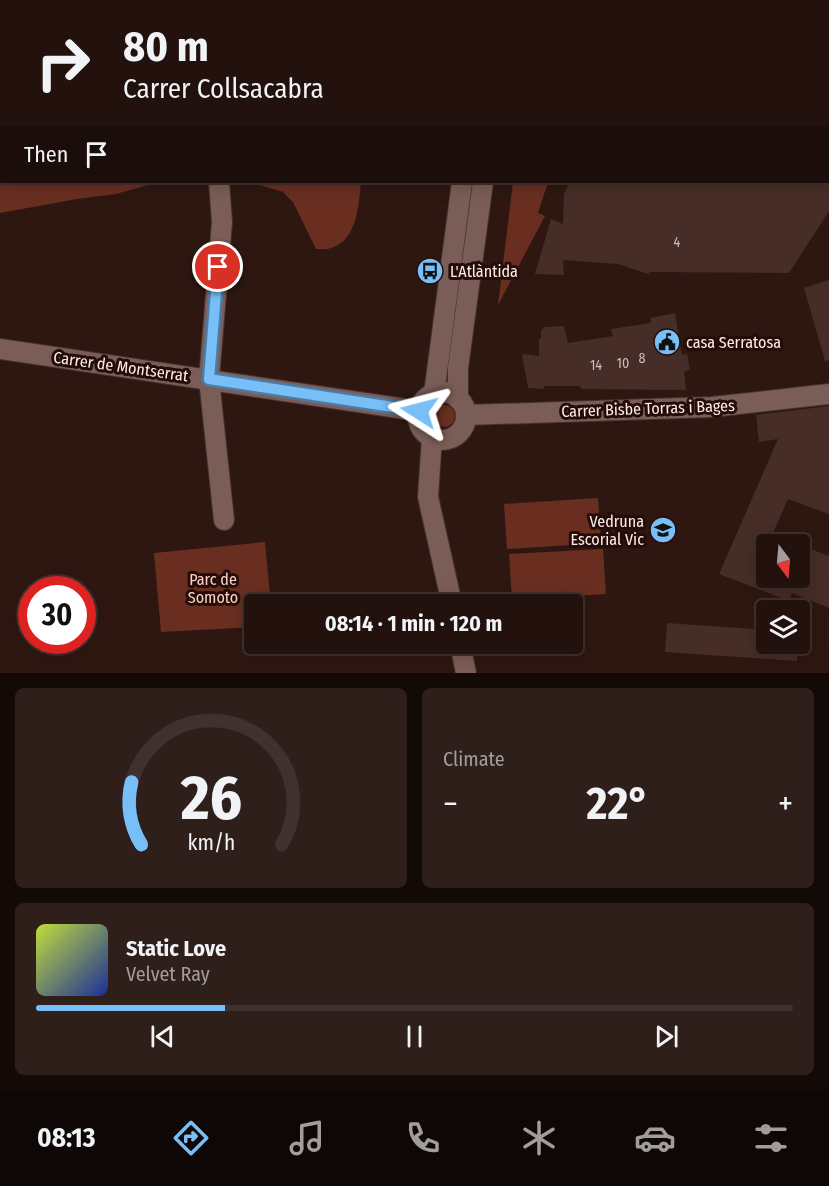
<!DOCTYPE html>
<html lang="en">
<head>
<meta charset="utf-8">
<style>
	:root { --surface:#22110d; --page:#2e1f1b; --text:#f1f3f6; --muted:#a29d9d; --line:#3f312e; --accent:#78bff8 }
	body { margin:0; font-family:"Fira Sans Condensed",sans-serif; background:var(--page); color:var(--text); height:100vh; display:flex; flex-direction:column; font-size:22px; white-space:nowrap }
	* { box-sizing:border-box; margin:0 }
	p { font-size:20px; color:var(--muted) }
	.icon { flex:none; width:33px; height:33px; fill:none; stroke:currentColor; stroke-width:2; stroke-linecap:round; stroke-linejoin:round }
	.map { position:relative; height:673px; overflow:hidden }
	.sheet { display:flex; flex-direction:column; gap:15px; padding:15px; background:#130907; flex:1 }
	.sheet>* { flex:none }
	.hud { position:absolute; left:0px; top:0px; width:830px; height:183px; box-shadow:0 3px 15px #0003,0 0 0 2px var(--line); background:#22110d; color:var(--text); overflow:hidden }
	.needle { width:39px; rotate:164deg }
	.controls { position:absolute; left:756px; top:534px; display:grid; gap:12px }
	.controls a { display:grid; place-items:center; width:54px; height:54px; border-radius:6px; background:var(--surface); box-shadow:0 3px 15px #0003,0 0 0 2px var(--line); font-size:30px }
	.speed { position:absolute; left:18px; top:576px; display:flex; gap:12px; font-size:30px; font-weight:700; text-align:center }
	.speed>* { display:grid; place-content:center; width:78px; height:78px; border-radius:50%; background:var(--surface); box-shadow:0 3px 15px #0003,0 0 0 2px var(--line); line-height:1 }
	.speed .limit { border:9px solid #d22; background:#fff; color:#111 }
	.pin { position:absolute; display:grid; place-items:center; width:51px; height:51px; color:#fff; margin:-26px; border:3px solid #fff; border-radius:50%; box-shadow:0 2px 6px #0007 }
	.me { position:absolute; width:66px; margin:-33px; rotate:279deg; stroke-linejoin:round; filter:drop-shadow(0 0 4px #0008) }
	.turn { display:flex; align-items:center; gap:21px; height:126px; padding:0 24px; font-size:27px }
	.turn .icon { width:78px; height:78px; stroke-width:2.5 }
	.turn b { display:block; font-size:42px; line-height:51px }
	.then { display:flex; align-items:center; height:57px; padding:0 24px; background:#0003; gap:12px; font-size:22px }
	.big { font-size:45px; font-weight:700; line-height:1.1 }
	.sheet .card { flex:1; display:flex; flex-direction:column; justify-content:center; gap:9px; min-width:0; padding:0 21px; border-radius:9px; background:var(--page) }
	.sheet .dial { align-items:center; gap:0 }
	.dial svg { height:156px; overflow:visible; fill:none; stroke:var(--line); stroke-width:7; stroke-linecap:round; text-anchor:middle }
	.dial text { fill:var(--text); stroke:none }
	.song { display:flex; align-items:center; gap:18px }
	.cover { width:72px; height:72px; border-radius:9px; background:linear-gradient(135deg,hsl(70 70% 55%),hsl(230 70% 35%)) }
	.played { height:6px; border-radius:3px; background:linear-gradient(90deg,var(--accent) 25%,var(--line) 25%) }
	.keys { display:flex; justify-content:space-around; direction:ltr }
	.heat { display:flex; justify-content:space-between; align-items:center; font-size:33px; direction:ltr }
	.sheet .tiles { flex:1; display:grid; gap:15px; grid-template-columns:1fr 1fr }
	.card:last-child { grid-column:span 2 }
	.trip { position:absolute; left:244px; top:594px; width:339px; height:60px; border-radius:6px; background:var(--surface); box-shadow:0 3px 15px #0003,0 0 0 2px var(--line); font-weight:700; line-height:60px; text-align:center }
	.tabs { display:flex; height:96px; justify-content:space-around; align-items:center; background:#0e0705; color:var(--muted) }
	.tabs .icon { width:42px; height:42px }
	.tabs .on { color:var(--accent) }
	.tabs b { font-size:27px; color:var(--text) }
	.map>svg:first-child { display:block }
	.green { fill:#692e20 }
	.building { fill:#472d27 }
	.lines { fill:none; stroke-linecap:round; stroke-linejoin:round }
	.lane-casing { stroke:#44322f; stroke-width:12 }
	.street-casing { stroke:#44322f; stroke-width:22 }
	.lane { stroke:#7a5d56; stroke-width:9 }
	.street { stroke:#7a5d56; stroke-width:20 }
	.route-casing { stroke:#4e7ca1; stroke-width:15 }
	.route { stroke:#78bff8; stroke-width:10 }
	.labels { text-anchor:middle; stroke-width:6; stroke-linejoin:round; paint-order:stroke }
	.number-label { font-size:14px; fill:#d0bdb8 }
	.poi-label { font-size:16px; fill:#feede8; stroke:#240d08; text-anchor:start }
	.street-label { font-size:16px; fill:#feede8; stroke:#240d08 }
	.park-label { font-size:16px; fill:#fcd1c6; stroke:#240d08 }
</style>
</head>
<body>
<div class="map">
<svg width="829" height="673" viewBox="0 0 829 673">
	<rect width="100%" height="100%" fill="#2e1711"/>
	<g class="green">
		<path d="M0 0H173L2 2V182H159L116 194 77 199 0 213Z"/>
		<path d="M249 182H361C359 204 357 241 331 248 327 250 320 249 316 249L293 202 283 192Z"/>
		<path d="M513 182H548L538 213 545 216 498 305Z"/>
		<circle cx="444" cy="416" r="11"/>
		<path d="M598 498 601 543 507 549 504 504Z"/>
		<path d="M265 542 270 596 286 594 287 604H255V627L161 632 154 553Z"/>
		<path d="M603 549 606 594 512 600 509 554Z"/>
	</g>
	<g class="building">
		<path d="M569 182H829V211L789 273 650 272 648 274 618 264 563 260 564 275 535 274 551 219 563 224 564 194Z"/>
		<path d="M829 280V360L825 361 804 288Z"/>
		<path d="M675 313 682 355 687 354 690 370 684 371 686 390 581 389 580 386H544V389L528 388 522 354 539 356V339H541V330L545 327 564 326 568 343 613 336 611 329 651 323V318Z"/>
		<path d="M829 406V514L788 499 768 544H766V578H800V545L829 556V608L792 593 789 601 719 574 778 439 759 442 756 415Z"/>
		<path d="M667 623 766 630V644H798L797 661 665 652Z"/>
	</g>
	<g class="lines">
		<defs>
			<g id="lane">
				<path d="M745 0V2"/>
				<path d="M828 154 829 153"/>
			</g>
			<g id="street">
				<path d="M206 0V2"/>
				<path d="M486 2V0"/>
				<path d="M505 2 506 0"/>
				<path d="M219 182 222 222 209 379 224 520"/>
				<path d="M0 349 419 411"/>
				<circle cx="442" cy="416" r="24"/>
				<path d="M434 394 462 182"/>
				<path d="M458 399V368L483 182"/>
				<path d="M466 415 712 407 829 394"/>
				<path d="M432 437 428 497 452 604"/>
				<path d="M460 644 466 673"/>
			</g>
		</defs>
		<use href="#lane" class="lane-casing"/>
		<use href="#street" class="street-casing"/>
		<use href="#lane" class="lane"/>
		<use href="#street" class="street"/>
	</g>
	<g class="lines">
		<defs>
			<path id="route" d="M218 267 209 379 419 411"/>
		</defs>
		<use href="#route" class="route-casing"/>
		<use href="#route" class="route"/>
	</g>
	<defs>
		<symbol id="bus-disc" viewBox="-11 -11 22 22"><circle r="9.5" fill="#78bff8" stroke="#240d08"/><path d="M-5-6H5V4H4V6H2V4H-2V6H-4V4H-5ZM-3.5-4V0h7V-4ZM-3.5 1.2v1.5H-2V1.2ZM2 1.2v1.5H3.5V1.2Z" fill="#111"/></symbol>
		<symbol id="civic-disc" viewBox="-11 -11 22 22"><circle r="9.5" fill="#78bff8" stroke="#240d08"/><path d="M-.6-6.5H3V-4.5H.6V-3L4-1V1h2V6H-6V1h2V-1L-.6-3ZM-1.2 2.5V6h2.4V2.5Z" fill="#111"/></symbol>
		<symbol id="school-disc" viewBox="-11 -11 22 22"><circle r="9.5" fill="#78bff8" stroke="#240d08"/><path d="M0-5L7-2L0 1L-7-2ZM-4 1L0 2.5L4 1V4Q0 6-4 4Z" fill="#111"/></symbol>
	</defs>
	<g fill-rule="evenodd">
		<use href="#bus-disc" x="415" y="256" width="30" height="30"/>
		<use href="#civic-disc" x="652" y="327" width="30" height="30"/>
		<use href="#school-disc" x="648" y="515" width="30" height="30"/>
	</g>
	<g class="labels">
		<g class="number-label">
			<text x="677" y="247">4</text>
			<text x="642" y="363">8</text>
			<text x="623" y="368">10</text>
			<text x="596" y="370">14</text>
		</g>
		<g class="poi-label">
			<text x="450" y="277">L'Atlàntida</text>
			<text x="686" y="348">casa Serratosa</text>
			<text x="644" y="527" text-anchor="end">Vedruna<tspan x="644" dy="18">Escorial Vic</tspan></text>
		</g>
		<g class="street-label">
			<text transform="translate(121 366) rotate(8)" y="6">Carrer de Montserrat</text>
			<text transform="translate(648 408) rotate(-2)" y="6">Carrer Bisbe Torras i Bages</text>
		</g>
		<g class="park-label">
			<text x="213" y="585">Parc de<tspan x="213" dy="18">Somoto</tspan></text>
		</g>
	</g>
</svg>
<div class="controls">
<a><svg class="needle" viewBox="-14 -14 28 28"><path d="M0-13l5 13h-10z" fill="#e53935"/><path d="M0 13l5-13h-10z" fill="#a29d9d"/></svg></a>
<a><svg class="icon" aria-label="layers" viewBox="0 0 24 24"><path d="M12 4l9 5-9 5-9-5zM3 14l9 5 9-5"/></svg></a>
</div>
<div class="speed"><div class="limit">30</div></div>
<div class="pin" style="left:218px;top:267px;background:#d93025"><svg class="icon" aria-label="arrive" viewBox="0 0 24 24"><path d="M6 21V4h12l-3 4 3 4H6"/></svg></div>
<svg class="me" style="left:419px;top:411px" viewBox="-20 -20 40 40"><path d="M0-17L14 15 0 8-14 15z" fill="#78bff8" stroke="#fff" stroke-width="4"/></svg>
<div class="trip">08:14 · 1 min · 120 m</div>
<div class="hud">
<div class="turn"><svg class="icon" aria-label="right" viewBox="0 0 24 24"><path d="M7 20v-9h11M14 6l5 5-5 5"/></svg><div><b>80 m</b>Carrer Collsacabra</div></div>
<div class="then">Then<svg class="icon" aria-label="arrive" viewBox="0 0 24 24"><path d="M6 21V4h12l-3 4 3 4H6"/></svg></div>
</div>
</div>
<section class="sheet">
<div class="tiles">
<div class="card dial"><svg viewBox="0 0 100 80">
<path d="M14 69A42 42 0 1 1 86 69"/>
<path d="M14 69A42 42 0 0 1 9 37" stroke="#78bff8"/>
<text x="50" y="56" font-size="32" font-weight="700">26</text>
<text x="50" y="72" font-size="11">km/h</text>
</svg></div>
<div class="card"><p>Climate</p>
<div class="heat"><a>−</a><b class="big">22°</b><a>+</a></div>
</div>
<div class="card">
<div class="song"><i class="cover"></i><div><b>Static Love</b><p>Velvet Ray</p></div></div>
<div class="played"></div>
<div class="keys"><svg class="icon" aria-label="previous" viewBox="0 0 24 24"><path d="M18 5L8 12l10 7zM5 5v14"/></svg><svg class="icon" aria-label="pause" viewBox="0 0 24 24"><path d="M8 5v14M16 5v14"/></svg><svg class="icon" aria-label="next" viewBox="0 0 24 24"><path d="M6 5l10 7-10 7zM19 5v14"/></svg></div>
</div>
</div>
</section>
<nav class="tabs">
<b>08:13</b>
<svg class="icon on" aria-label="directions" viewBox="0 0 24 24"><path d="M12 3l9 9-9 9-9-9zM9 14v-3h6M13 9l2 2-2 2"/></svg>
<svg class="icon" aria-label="music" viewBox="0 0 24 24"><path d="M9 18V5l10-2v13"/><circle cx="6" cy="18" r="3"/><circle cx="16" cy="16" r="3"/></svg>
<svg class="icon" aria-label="phone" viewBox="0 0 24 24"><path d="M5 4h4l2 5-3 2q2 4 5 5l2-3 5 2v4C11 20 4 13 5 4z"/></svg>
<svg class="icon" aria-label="climate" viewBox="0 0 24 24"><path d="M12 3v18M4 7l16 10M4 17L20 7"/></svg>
<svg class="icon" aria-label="car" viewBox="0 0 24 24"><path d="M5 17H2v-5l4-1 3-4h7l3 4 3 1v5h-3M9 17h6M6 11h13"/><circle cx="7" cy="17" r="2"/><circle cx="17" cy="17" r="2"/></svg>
<svg class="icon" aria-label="filters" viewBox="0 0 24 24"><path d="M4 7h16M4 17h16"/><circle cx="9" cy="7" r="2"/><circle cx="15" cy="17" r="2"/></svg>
</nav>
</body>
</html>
